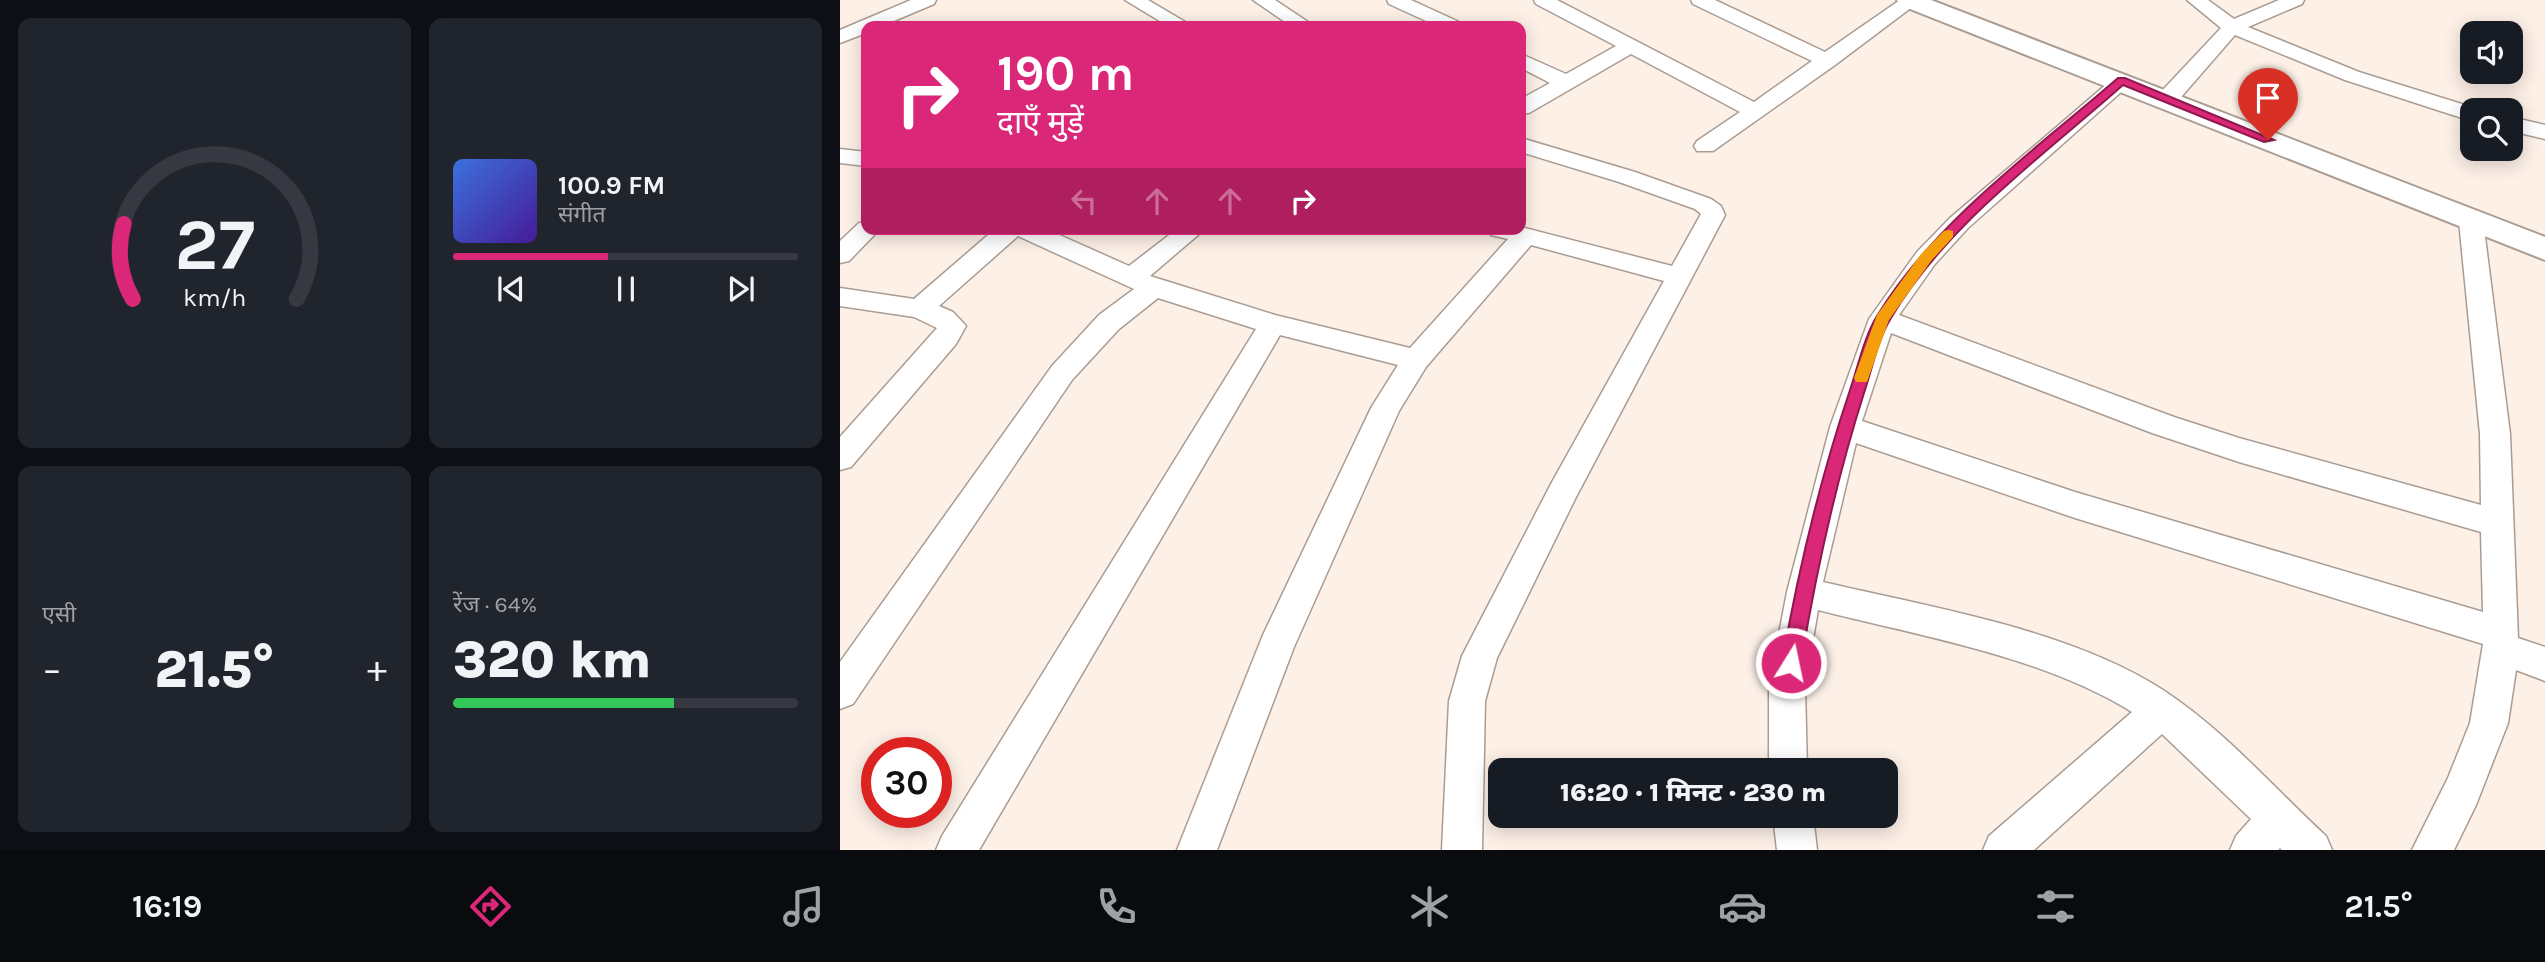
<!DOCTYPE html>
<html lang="hi">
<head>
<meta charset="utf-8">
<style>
	:root { --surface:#171b24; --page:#20242c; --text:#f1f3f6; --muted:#9ea1a6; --line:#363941; --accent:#db2777 }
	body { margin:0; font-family:Karla,"Noto Sans Devanagari",sans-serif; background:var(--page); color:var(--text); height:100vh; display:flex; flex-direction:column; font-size:26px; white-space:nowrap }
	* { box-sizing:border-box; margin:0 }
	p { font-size:23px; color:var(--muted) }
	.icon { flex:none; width:38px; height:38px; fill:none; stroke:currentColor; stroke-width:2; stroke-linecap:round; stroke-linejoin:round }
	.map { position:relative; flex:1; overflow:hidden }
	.panel { display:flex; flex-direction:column; gap:18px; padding:18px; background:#0d0f14; width:840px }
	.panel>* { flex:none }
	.hud { position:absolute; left:21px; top:21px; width:665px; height:214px; border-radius:14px; box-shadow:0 4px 18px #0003; background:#db2777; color:#fff; overflow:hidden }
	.buttons { position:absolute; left:1620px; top:21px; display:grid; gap:14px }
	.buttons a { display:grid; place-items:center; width:63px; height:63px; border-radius:14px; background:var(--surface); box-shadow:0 4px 18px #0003; font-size:35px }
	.speed { position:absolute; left:21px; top:737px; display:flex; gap:14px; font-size:35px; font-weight:700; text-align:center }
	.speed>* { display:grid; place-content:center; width:91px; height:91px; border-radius:50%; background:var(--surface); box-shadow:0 4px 18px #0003; line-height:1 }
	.speed .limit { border:10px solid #d22; background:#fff; color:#111 }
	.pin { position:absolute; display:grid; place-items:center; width:60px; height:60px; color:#fff; margin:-72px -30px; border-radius:50% 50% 50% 0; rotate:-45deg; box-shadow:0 0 7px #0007 }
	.pin .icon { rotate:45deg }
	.me { position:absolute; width:77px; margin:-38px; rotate:10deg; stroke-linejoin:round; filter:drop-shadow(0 0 5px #0008) }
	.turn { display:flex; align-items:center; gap:24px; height:147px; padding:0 21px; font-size:32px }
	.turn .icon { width:91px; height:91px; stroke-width:2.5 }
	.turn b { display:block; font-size:49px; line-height:60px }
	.lanes { display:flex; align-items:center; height:66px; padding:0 21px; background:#0003; justify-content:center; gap:35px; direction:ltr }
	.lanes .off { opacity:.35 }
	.big { font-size:52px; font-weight:800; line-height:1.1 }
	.panel .card { flex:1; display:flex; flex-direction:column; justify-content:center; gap:10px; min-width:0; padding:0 24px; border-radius:14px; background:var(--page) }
	.panel .dial { align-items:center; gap:0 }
	.dial svg { height:182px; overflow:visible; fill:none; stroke:var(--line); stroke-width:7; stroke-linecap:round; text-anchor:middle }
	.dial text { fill:var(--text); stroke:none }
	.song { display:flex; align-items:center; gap:21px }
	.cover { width:84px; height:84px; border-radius:10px; background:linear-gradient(135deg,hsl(220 70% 55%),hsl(260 70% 35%)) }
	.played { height:7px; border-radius:4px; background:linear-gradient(90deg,var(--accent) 45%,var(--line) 45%) }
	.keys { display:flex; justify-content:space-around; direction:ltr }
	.heat { display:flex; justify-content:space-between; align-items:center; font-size:38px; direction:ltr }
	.charge { height:10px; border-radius:5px; background:linear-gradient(90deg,#34c759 64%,var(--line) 0) }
	.panel .tiles { flex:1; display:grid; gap:18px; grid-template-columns:repeat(2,1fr) }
	.trip { position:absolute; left:648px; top:758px; width:410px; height:70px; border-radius:14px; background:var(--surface); box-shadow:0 4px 18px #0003; font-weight:800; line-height:70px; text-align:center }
	.dock { display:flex; height:112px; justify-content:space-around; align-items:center; background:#090b0e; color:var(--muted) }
	.dock .icon { width:49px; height:49px }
	.dock .selected { color:var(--accent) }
	.dock b { font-size:32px; color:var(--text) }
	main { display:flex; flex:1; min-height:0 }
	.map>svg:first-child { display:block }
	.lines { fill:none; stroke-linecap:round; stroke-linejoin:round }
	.minor-casing { stroke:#ab9c92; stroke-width:3 }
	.tertiary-casing { stroke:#ab9c92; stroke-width:4 }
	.minor { fill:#fff; fill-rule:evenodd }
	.tertiary { fill:#fff; fill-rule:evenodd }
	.route { fill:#db2777; stroke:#8e194d; stroke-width:2 }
	.slow { fill:#f59e0b }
</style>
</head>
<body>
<main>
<section class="panel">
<div class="tiles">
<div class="card dial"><svg viewBox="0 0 100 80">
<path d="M14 69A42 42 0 1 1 86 69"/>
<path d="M14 69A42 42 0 0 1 10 36" stroke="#db2777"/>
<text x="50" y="56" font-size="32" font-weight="700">27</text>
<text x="50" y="72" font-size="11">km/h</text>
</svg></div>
<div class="card">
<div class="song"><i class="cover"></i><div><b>100.9 FM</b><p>संगीत</p></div></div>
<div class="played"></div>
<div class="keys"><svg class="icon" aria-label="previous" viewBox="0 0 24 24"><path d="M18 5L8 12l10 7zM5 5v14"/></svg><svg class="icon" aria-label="pause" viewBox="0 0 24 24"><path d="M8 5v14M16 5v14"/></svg><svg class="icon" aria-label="next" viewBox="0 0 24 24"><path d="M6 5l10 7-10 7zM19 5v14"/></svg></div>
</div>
<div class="card"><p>एसी</p>
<div class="heat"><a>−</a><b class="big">21.5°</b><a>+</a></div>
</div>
<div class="card"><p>रेंज · 64%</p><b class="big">320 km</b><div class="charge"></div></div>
</div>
</section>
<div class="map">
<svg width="1705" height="850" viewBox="0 0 1705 850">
	<rect width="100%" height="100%" fill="#fdf0e7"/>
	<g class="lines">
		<defs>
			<g id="minor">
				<path d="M71 0H96L94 4 42 26H26V33L0 43V30Z"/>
				<path d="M285 0H308L352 26H328Z"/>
				<path d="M413 0H435L474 26H451Z"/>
				<path d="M547 0H571L619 22 622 26H597L549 4Z"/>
				<path d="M694 0H717L914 102 972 61 853 4 851 0H875L985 52 1060 0 1080 1 995 65 873 151H857L854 146 857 141 900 112 791 54 689 113 681 114V99L710 83 681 68V54L726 74 776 46 696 4Z"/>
				<path d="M1347 0H1368L1394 19 1439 0H1464L1462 4 1408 27 1519 72 1641 110H1633V120L1625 119 1505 80 1395 35 1335 104H1319L1316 99 1319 94 1381 28Z"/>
				<path d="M1282 75 1289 77 1292 81 1289 85 1128 228 1095 264 1059 315 1334 417 1399 438 1641 505 1640 434 1619 221 1622 216 1631 213 1640 216 1643 221 1670 434 1678 638 1705 647V681L1676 670 1668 723 1636 805 1614 850H1572L1608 778 1630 723 1643 644 1235 518 1016 443 983 582C1093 608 1228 629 1323 690 1384 730 1433 787 1486 836L1492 850H1442L1440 848 1438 850H1390L1396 836 1411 819 1322 734 1194 850H1143L1149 836 1292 712C1202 656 1080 636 978 610L965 686 967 770H929V686L947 592 990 427 1029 319 1077 252 1110 218 1275 77ZM1051 333 1312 433 1399 462 1641 532 1643 612 1235 492 1022 421Z"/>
				<path d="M1671 117 1705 125V139L1671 131Z"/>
				<path d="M681 138 795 172 871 199 881 206 885 215 736 497 657 658 645 701 642 850H602L609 701 622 656 711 484 824 281 691 245 586 367 559 411 454 647 377 850H337L423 635 531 408 558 365 440 335 139 850H96L102 836 416 329 318 298 279 329 232 380 13 704 0 709V662L212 366 259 315 294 289 178 236 99 306 113 312 126 326 116 344 11 467 0 470V437L97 328 74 317 0 306V288L74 299 155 229H206L289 266 337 229H365L310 276 435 315 570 348 668 239 651 235 648 229H681V227L832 266 861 214 855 209 779 182 681 152Z"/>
				<path d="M0 149 26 152V166L0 163Z"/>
				<path d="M26 222V229H40L9 261 0 263V241L19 223Z"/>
				<path d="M933 816H973L977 850H937Z"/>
			</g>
			<path id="tertiary" d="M1057 0H1091L1705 237V260L1060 5Z"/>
		</defs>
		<use href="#minor" class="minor-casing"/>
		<use href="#tertiary" class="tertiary-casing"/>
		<use href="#minor" class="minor"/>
		<use href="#tertiary" class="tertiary"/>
	</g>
	<path class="route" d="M1278 78H1285L1434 140 1424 142 1283 85C1203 156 1106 225 1051 318 1038 339 1032 369 1024 393 996 481 976 572 961 663L958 669 951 672 944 669 942 663C958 571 980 479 1010 390 1018 367 1024 337 1037 316 1095 221 1194 151 1278 78Z"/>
	<path class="slow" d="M1108 230 1113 231V237L1091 261 1049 320 1027 382H1016L1014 378 1037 315 1081 254 1104 231Z"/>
</svg>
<div class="buttons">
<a><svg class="icon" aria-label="sound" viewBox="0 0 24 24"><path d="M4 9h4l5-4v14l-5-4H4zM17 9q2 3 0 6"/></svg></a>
<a><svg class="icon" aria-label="search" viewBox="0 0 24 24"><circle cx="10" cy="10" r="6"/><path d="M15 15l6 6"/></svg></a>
</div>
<div class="speed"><div class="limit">30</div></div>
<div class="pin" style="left:1428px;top:140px;background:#d93025"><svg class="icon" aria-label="arrive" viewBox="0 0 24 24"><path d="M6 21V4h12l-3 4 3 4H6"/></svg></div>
<svg class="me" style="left:951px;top:663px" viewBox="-20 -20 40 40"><circle r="17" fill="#db2777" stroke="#fff" stroke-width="3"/><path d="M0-11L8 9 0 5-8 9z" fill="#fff"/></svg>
<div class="trip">16:20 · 1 मिनट · 230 m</div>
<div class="hud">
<div class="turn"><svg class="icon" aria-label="right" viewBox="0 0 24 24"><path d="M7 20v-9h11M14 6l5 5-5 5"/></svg><div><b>190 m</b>दाएँ मुड़ें</div></div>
<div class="lanes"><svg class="icon off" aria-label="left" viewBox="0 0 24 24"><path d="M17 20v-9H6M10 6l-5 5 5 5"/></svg><svg class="icon off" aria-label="ahead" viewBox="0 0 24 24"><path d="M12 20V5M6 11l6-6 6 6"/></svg><svg class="icon off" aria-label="ahead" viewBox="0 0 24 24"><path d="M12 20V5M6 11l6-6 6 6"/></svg><svg class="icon" aria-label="right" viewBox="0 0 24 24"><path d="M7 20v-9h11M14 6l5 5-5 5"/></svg></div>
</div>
</div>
</main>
<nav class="dock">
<b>16:19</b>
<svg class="icon selected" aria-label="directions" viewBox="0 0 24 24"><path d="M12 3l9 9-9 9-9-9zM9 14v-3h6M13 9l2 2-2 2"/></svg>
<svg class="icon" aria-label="music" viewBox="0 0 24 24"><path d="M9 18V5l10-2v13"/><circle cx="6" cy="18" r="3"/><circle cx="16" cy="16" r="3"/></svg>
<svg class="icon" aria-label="phone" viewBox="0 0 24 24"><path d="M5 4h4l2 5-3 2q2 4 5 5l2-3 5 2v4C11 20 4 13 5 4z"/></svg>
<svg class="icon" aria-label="climate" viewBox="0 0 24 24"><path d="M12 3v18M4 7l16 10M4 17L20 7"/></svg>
<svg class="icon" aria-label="car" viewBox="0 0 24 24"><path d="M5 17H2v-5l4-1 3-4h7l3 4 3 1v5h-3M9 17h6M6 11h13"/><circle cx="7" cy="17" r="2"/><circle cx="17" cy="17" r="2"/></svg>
<svg class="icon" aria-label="filters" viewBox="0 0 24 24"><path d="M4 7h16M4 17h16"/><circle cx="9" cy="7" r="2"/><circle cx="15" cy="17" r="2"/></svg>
<b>21.5°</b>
</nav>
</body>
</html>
